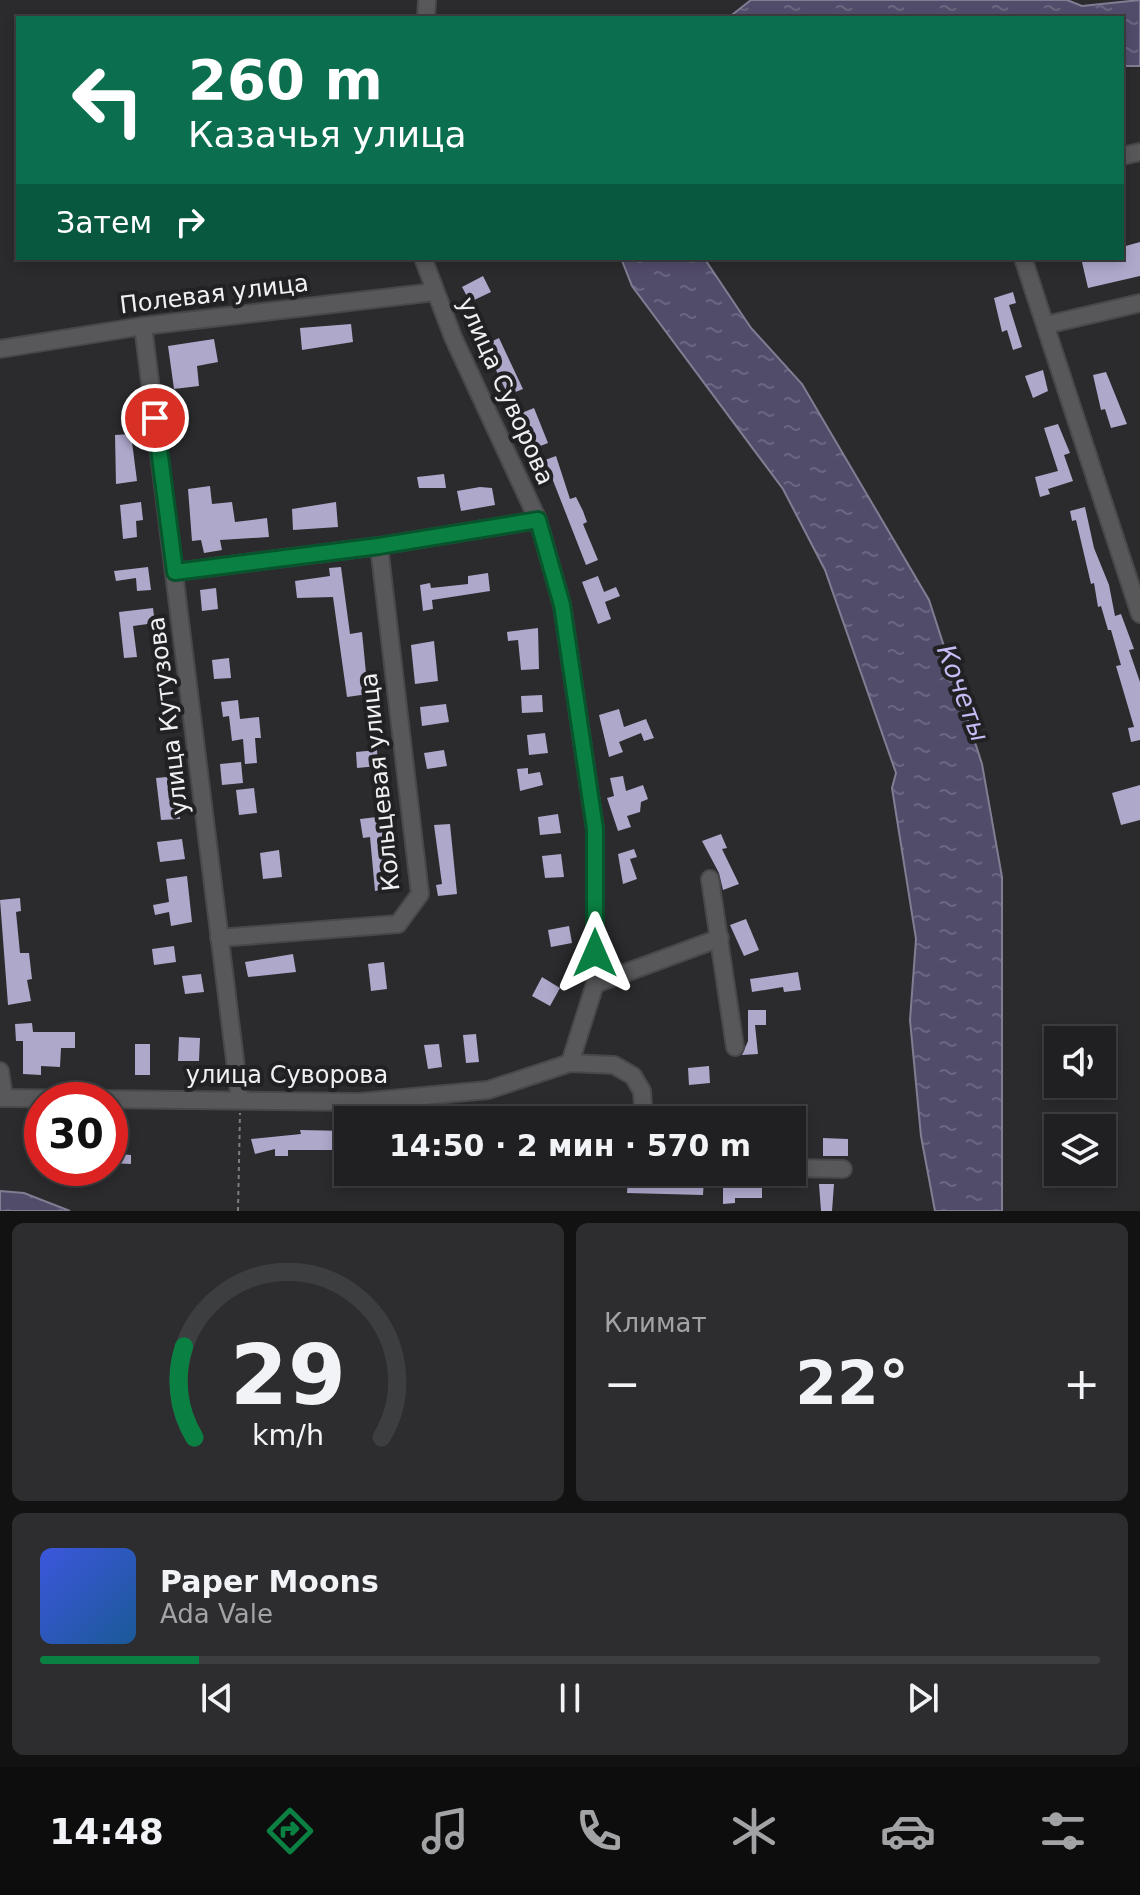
<!DOCTYPE html>
<html lang="ru">
<head>
<meta charset="utf-8">
<style>
	:root { --surface:#202022; --page:#2d2d2f; --text:#f1f3f6; --muted:#a2a3a5; --line:#3d3e40; --accent:#0b8043 }
	body { margin:0; font-family:"DejaVu Sans",sans-serif; background:var(--page); color:var(--text); height:100vh; display:flex; flex-direction:column; font-size:30px; white-space:nowrap }
	* { box-sizing:border-box; margin:0 }
	p { font-size:26px; color:var(--muted) }
	.icon { flex:none; width:44px; height:44px; fill:none; stroke:currentColor; stroke-width:2; stroke-linecap:round; stroke-linejoin:round }
	.map { position:relative; height:1211px; overflow:hidden }
	.side { display:flex; flex-direction:column; gap:12px; padding:12px; background:#121213; flex:1 }
	.side>* { flex:none }
	.hud { position:absolute; left:16px; top:16px; width:1108px; height:244px; border-radius:0px; box-shadow:0 4px 12px #0003,0 0 0 2px var(--line); background:#0b6e4f; color:#fff; overflow:hidden }
	.controls { position:absolute; left:1044px; top:1026px; display:grid; gap:16px }
	.controls a { display:grid; place-items:center; width:72px; height:72px; border-radius:0px; background:var(--surface); box-shadow:0 4px 12px #0003,0 0 0 2px var(--line); font-size:40px }
	.speed { position:absolute; left:24px; top:1082px; display:flex; gap:16px; font-size:40px; font-weight:700; text-align:center }
	.speed>* { display:grid; place-content:center; width:104px; height:104px; border-radius:50%; background:var(--surface); box-shadow:0 4px 12px #0003,0 0 0 2px var(--line); line-height:1 }
	.speed .limit { border:12px solid #d22; background:#fff; color:#111 }
	.pin { position:absolute; display:grid; place-items:center; width:68px; height:68px; color:#fff; margin:-34px; border:4px solid #fff; border-radius:50%; box-shadow:0 2px 8px #0007 }
	.me { position:absolute; width:88px; margin:-44px; rotate:0deg; stroke-linejoin:round; filter:drop-shadow(0 0 6px #0008) }
	.turn { display:flex; align-items:center; gap:28px; height:168px; padding:0 40px; font-size:36px }
	.turn .icon { width:104px; height:104px; stroke-width:2.5 }
	.turn b { display:block; font-size:56px; line-height:68px }
	.then { display:flex; align-items:center; height:76px; padding:0 40px; background:#0003; gap:16px; font-size:30px }
	.big { font-size:60px; font-weight:800; line-height:1.1 }
	.side .tile { flex:1; display:flex; flex-direction:column; justify-content:center; gap:12px; min-width:0; padding:0 28px; border-radius:12px; background:var(--page) }
	.side .dial { align-items:center; gap:0 }
	.dial svg { height:208px; overflow:visible; fill:none; stroke:var(--line); stroke-width:7; stroke-linecap:round; text-anchor:middle }
	.dial text { fill:var(--text); stroke:none }
	.song { display:flex; align-items:center; gap:24px }
	.cover { width:96px; height:96px; border-radius:12px; background:linear-gradient(135deg,hsl(230 70% 55%),hsl(210 70% 35%)) }
	.played { height:8px; border-radius:4px; background:linear-gradient(90deg,var(--accent) 15%,var(--line) 15%) }
	.keys { display:flex; justify-content:space-around; direction:ltr }
	.heat { display:flex; justify-content:space-between; align-items:center; font-size:44px; direction:ltr }
	.side .tiles { flex:1; display:grid; gap:12px; grid-template-columns:1fr 1fr }
	.tile:last-child { grid-column:span 2 }
	.trip { position:absolute; left:334px; top:1106px; width:472px; height:80px; border-radius:0px; background:var(--surface); box-shadow:0 4px 12px #0003,0 0 0 2px var(--line); font-weight:800; line-height:80px; text-align:center }
	.dock { display:flex; height:128px; justify-content:space-around; align-items:center; background:#0d0d0e; color:var(--muted) }
	.dock .icon { width:56px; height:56px }
	.dock .active { color:var(--accent) }
	.dock b { font-size:36px; color:var(--text) }
	.map>svg:first-child { display:block }
	.water { fill:url(#water-ripples); stroke:#817d93; stroke-width:2 }
	.building { fill:#aea8cb }
	.lines { fill:none; stroke-linecap:round; stroke-linejoin:round }
	.minor-casing { stroke:#48484a; stroke-width:20 }
	.path { stroke:#7e7d80; stroke-width:2; stroke-dasharray:4 4; stroke-linecap:butt }
	.minor { stroke:#58585a; stroke-width:16 }
	.route-casing { stroke:#07532c; stroke-width:20 }
	.route { stroke:#0b8043; stroke-width:14 }
	.labels { text-anchor:middle; stroke-width:8; stroke-linejoin:round; paint-order:stroke }
	.street-label { font-size:24px; fill:#f0eff1; stroke:#212123 }
	.water-label { font-size:26px; font-style:italic; fill:#c6bbf4; stroke:#212123 }
</style>
</head>
<body>
<div class="map">
<svg width="1140" height="1211" viewBox="0 0 1140 1211">
	<defs>
		<pattern id="water-ripples" width="26" height="14" patternUnits="userSpaceOnUse" patternTransform="scale(2)"><rect width="26" height="14" fill="#524c6b"/><path d="M2 4q2-2 4 0t4 0M15 11q2-2 4 0t4 0" fill="none" stroke="#6b6681"/></pattern>
	</defs>
	<rect width="100%" height="100%" fill="#2b2a2d"/>
	<g class="water">
		<path d="M751 0H1067L1082 6 1140 0V66H1122V18H728Z"/>
		<path d="M621 258H704L751 328 802 384 929 600 982 764 1002 877V1211H935L921 1136 910 1020 916 939 892 788 896 773 825 570 783 489 632 286Z"/>
		<path d="M0 1191 24 1193 70 1211H0Z"/>
	</g>
	<g class="building">
		<path d="M1140 242V276L1088 288 1081 258H1122V247Z"/>
		<path d="M483 276 491 292 470 302 462 287Z"/>
		<path d="M1013 292 1016 303 1009 305 1022 347 1013 350 1007 330 1002 332 994 298Z"/>
		<path d="M351 324 353 342 302 350 300 328Z"/>
		<path d="M499 338 523 389 508 395 484 345Z"/>
		<path d="M214 339 218 362 197 366 199 386 174 389 168 346Z"/>
		<path d="M1043 370 1048 391 1033 398 1025 376Z"/>
		<path d="M1106 372 1127 424 1111 428 1105 409 1101 410 1093 375Z"/>
		<path d="M534 408 548 443 535 448 519 414Z"/>
		<path d="M1058 424 1070 453 1064 455 1073 481 1048 489 1050 494 1040 497 1035 477 1058 471 1044 428Z"/>
		<path d="M131 434 137 481 116 484 115 435Z"/>
		<path d="M556 456 570 499 576 497 583 511 587 522 583 524 598 560 586 565 545 460Z"/>
		<path d="M444 474 446 488H419L417 477Z"/>
		<path d="M210 486 212 504 232 502 235 522 267 518 269 537 220 540 222 550 204 553 201 540 192 541 188 489Z"/>
		<path d="M480 487 492 488 495 505 461 511 457 491Z"/>
		<path d="M141 502 143 520 136 521 137 537 123 539 120 505Z"/>
		<path d="M336 502 338 527 293 530 292 509Z"/>
		<path d="M1085 507 1094 548 1109 585 1115 616 1121 614 1134 649 1129 650 1140 682V740L1131 742 1128 728 1134 727 1116 666 1121 665 1111 630H1108L1101 606 1098 607 1094 583 1091 584 1076 520 1072 521 1070 511Z"/>
		<path d="M148 567 151 590 137 591 136 578 116 581 114 571Z"/>
		<path d="M341 567 350 634 362 632 368 694 347 697 333 597 297 598 295 581 330 576 329 568Z"/>
		<path d="M488 573 490 591 432 600 433 609 423 611 420 585 430 583 431 588 468 584V576Z"/>
		<path d="M598 576 604 592 616 587 620 596 605 602 611 619 598 624 582 582Z"/>
		<path d="M216 588 218 609 202 611 200 590Z"/>
		<path d="M153 608 155 623 133 626 137 657 124 658 119 612Z"/>
		<path d="M538 628 539 669 521 670 518 640 508 641 507 632Z"/>
		<path d="M434 641 438 681 415 684 411 645Z"/>
		<path d="M229 658 231 678 214 679 212 660Z"/>
		<path d="M542 695 543 712 522 713 521 696Z"/>
		<path d="M238 700 240 719 259 717 261 738H255L257 763 245 764 243 739 232 741 229 716 223 717 221 702Z"/>
		<path d="M446 704 449 722 422 726 420 707Z"/>
		<path d="M619 709 624 727 646 719 654 738 644 741 641 733 619 742 623 752 609 757 599 715Z"/>
		<path d="M545 733 548 753 529 755 527 735Z"/>
		<path d="M377 750 378 766 357 768 356 752Z"/>
		<path d="M444 750 447 766 427 769 424 753Z"/>
		<path d="M241 762 243 783 222 785 220 764Z"/>
		<path d="M528 768V774L540 772 543 785 520 791 517 769Z"/>
		<path d="M177 776 180 819 161 820 156 778Z"/>
		<path d="M623 776 626 791 643 785 648 799 641 802 640 812 627 816 631 827 618 831 607 798 614 796 610 778Z"/>
		<path d="M1140 785V820L1121 825 1112 793Z"/>
		<path d="M254 788 257 813 239 815 236 790Z"/>
		<path d="M558 814 561 833 540 835 538 817Z"/>
		<path d="M385 816 395 887 375 891 370 837 363 838 360 819Z"/>
		<path d="M450 824 457 894 438 896 436 885 442 884 434 825Z"/>
		<path d="M721 834 727 848 722 849 739 884 723 890 719 873 702 841Z"/>
		<path d="M182 839 185 859 160 862 157 842Z"/>
		<path d="M634 849 637 857 630 859 637 879 623 884 618 854Z"/>
		<path d="M279 850 282 877 263 879 260 853Z"/>
		<path d="M561 854 564 877 545 878 542 856Z"/>
		<path d="M187 876 192 922 171 926 169 912 155 915 153 905 169 902 166 879Z"/>
		<path d="M20 898 21 911 16 912 20 953H29L32 979 27 980 31 1001 8 1005 0 900Z"/>
		<path d="M746 919 759 950 744 956 730 925Z"/>
		<path d="M569 926 572 943 551 947 548 930Z"/>
		<path d="M174 946 176 962 154 965 152 949Z"/>
		<path d="M293 954 296 972 248 977 245 962Z"/>
		<path d="M384 962 387 989 371 991 368 964Z"/>
		<path d="M798 972 801 990 784 992 783 987 752 992 750 979Z"/>
		<path d="M201 974 204 992 185 994 182 976Z"/>
		<path d="M542 977 560 988 550 1006 532 996Z"/>
		<path d="M748 1010H766V1025H755L758 1054 742 1055 748 1041Z"/>
		<path d="M32 1023 33 1032H75V1048H61L60 1067 41 1066V1075L23 1074V1041H16L15 1024Z"/>
		<path d="M476 1034 479 1062 466 1063 463 1035Z"/>
		<path d="M179 1037 200 1038 199 1061H178Z"/>
		<rect x="135" y="1044" width="15" height="31"/>
		<path d="M439 1044 442 1067 428 1069 424 1045Z"/>
		<path d="M709 1066 710 1083 689 1085 688 1068Z"/>
		<path d="M110 1125 123 1126 121 1154 131 1155V1164L110 1163Z"/>
		<path d="M300 1130 348 1131V1150H288V1156H275V1149L255 1154 251 1139 301 1134Z"/>
		<path d="M823 1138 848 1139V1156H823Z"/>
		<path d="M628 1178 704 1180 703 1195 627 1193Z"/>
		<path d="M762 1178V1198H735V1203L723 1204V1180Z"/>
		<path d="M819 1184H834L832 1211H821Z"/>
	</g>
	<g class="lines">
		<defs>
			<g id="minor">
				<path d="M426 18 427 0"/>
				<path d="M1122 156 1140 152"/>
				<path d="M423 258 453 337 538 520 562 605 595 829V984L570 1063"/>
				<path d="M1023 258 1140 614"/>
				<path d="M1046 325 1140 303"/>
				<path d="M143 326 240 1100"/>
				<path d="M0 349 143 326 435 292"/>
				<path d="M175 572 379 546 538 520"/>
				<path d="M710 879 735 1047"/>
				<path d="M219 938 398 924 420 894 379 546"/>
				<path d="M595 984 720 938"/>
				<path d="M0 1071 4 1098"/>
				<path d="M0 1098 360 1102 488 1090 570 1063 614 1065 633 1076 642 1091 644 1120"/>
				<path d="M792 1168 843 1169"/>
			</g>
		</defs>
		<use href="#minor" class="minor-casing"/>
		<path class="path" d="M238 1211 240 1113"/>
		<use href="#minor" class="minor"/>
	</g>
	<g class="lines">
		<defs>
			<path id="route" d="M155 418 175 572 379 546 538 520 562 605 595 829V953"/>
		</defs>
		<use href="#route" class="route-casing"/>
		<use href="#route" class="route"/>
	</g>
	<g class="labels">
		<g class="street-label">
			<text transform="translate(214 294) rotate(-7)" y="8">Полевая улица</text>
			<text transform="translate(506 391) rotate(66)" y="8">улица Суворова</text>
			<text transform="translate(168 716) rotate(-97)" y="8">улица Кутузова</text>
			<text transform="translate(380 782) rotate(-96)" y="8">Кольцевая улица</text>
			<text x="287" y="1083">улица Суворова</text>
		</g>
		<g class="water-label">
			<text transform="translate(963 693) rotate(69)" y="9">Кочеты</text>
		</g>
	</g>
</svg>
<div class="controls">
<a><svg class="icon" aria-label="sound" viewBox="0 0 24 24"><path d="M4 9h4l5-4v14l-5-4H4zM17 9q2 3 0 6"/></svg></a>
<a><svg class="icon" aria-label="layers" viewBox="0 0 24 24"><path d="M12 4l9 5-9 5-9-5zM3 14l9 5 9-5"/></svg></a>
</div>
<div class="speed"><div class="limit">30</div></div>
<div class="pin" style="left:155px;top:418px;background:#d93025"><svg class="icon" aria-label="arrive" viewBox="0 0 24 24"><path d="M6 21V4h12l-3 4 3 4H6"/></svg></div>
<svg class="me" style="left:595px;top:953px" viewBox="-20 -20 40 40"><path d="M0-17L14 15 0 8-14 15z" fill="#0b8043" stroke="#fff" stroke-width="4"/></svg>
<div class="trip">14:50 · 2 мин · 570 m</div>
<div class="hud">
<div class="turn"><svg class="icon" aria-label="left" viewBox="0 0 24 24"><path d="M17 20v-9H6M10 6l-5 5 5 5"/></svg><div><b>260 m</b>Казачья улица</div></div>
<div class="then">Затем<svg class="icon" aria-label="right" viewBox="0 0 24 24"><path d="M7 20v-9h11M14 6l5 5-5 5"/></svg></div>
</div>
</div>
<section class="side">
<div class="tiles">
<div class="tile dial"><svg viewBox="0 0 100 80">
<path d="M14 69A42 42 0 1 1 86 69"/>
<path d="M14 69A42 42 0 0 1 10 34" stroke="#0b8043"/>
<text x="50" y="56" font-size="32" font-weight="700">29</text>
<text x="50" y="72" font-size="11">km/h</text>
</svg></div>
<div class="tile"><p>Климат</p>
<div class="heat"><a>−</a><b class="big">22°</b><a>+</a></div>
</div>
<div class="tile">
<div class="song"><i class="cover"></i><div><b>Paper Moons</b><p>Ada Vale</p></div></div>
<div class="played"></div>
<div class="keys"><svg class="icon" aria-label="previous" viewBox="0 0 24 24"><path d="M18 5L8 12l10 7zM5 5v14"/></svg><svg class="icon" aria-label="pause" viewBox="0 0 24 24"><path d="M8 5v14M16 5v14"/></svg><svg class="icon" aria-label="next" viewBox="0 0 24 24"><path d="M6 5l10 7-10 7zM19 5v14"/></svg></div>
</div>
</div>
</section>
<nav class="dock">
<b>14:48</b>
<svg class="icon active" aria-label="directions" viewBox="0 0 24 24"><path d="M12 3l9 9-9 9-9-9zM9 14v-3h6M13 9l2 2-2 2"/></svg>
<svg class="icon" aria-label="music" viewBox="0 0 24 24"><path d="M9 18V5l10-2v13"/><circle cx="6" cy="18" r="3"/><circle cx="16" cy="16" r="3"/></svg>
<svg class="icon" aria-label="phone" viewBox="0 0 24 24"><path d="M5 4h4l2 5-3 2q2 4 5 5l2-3 5 2v4C11 20 4 13 5 4z"/></svg>
<svg class="icon" aria-label="climate" viewBox="0 0 24 24"><path d="M12 3v18M4 7l16 10M4 17L20 7"/></svg>
<svg class="icon" aria-label="car" viewBox="0 0 24 24"><path d="M5 17H2v-5l4-1 3-4h7l3 4 3 1v5h-3M9 17h6M6 11h13"/><circle cx="7" cy="17" r="2"/><circle cx="17" cy="17" r="2"/></svg>
<svg class="icon" aria-label="filters" viewBox="0 0 24 24"><path d="M4 7h16M4 17h16"/><circle cx="9" cy="7" r="2"/><circle cx="15" cy="17" r="2"/></svg>
</nav>
</body>
</html>
